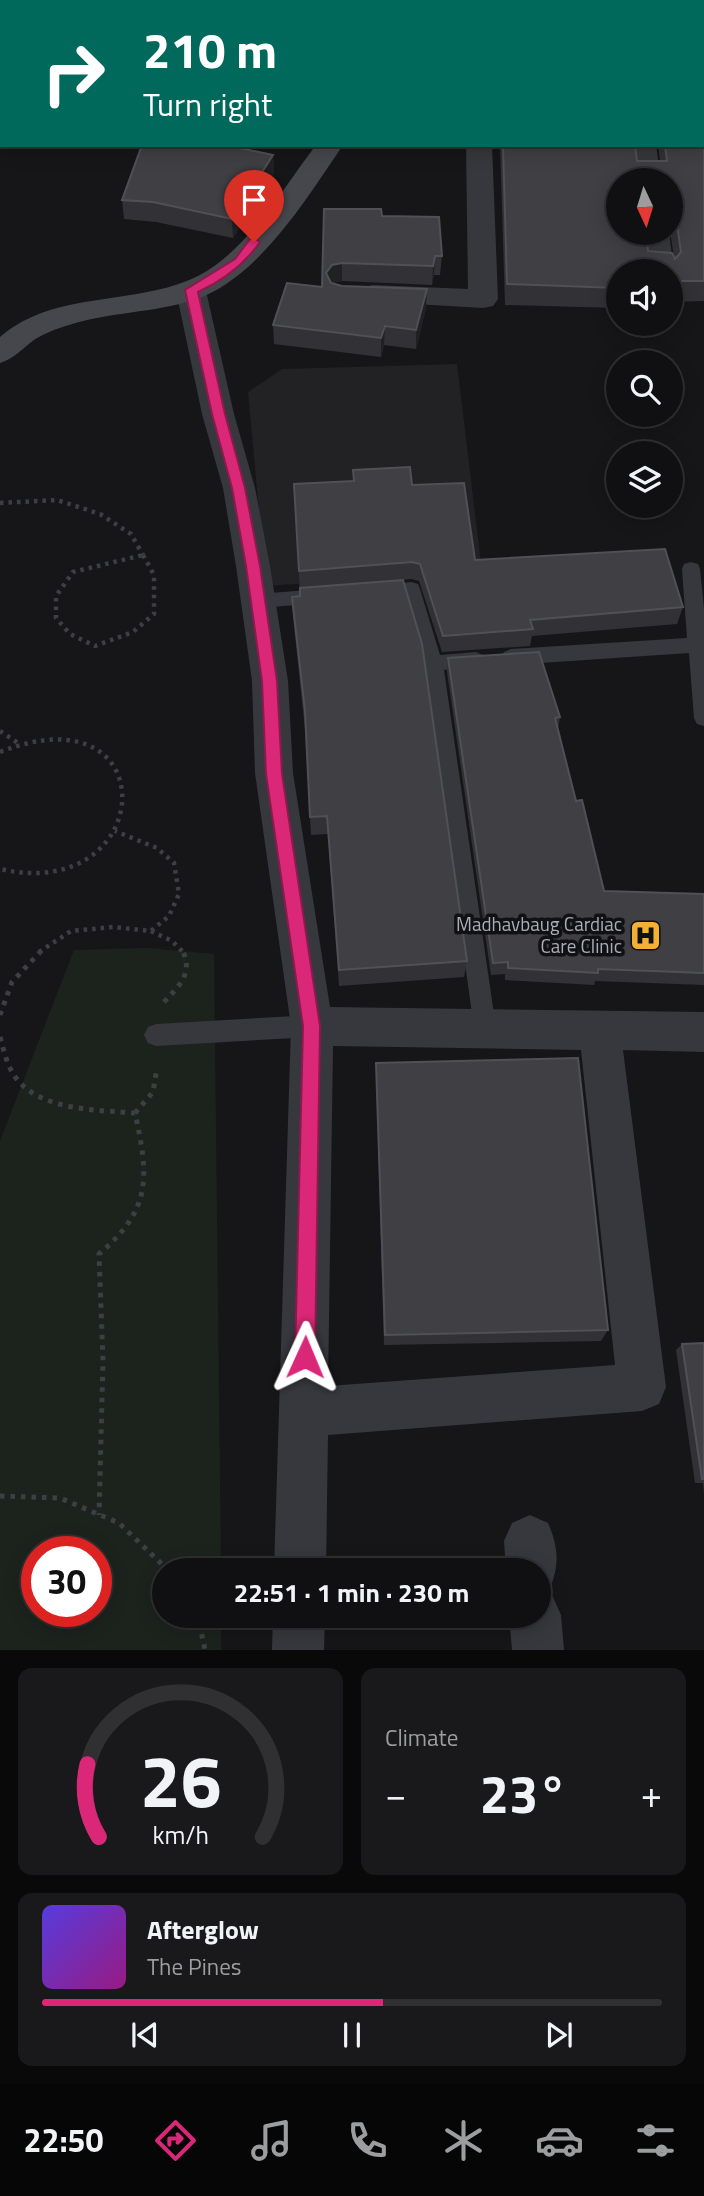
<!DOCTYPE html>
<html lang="en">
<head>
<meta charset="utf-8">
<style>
	:root { --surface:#101012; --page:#19191b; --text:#f1f3f6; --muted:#9c9d9f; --line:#303032; --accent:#db2777 }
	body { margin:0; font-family:"Titillium Web",sans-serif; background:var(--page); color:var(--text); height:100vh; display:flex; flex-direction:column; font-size:26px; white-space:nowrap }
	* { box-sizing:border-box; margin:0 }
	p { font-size:23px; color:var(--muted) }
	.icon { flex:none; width:38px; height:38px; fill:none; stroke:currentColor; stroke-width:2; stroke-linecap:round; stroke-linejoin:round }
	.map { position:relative; height:1650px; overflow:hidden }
	.details { display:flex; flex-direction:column; gap:18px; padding:18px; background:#09090a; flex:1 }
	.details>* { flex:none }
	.top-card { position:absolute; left:0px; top:0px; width:705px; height:147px; box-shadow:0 4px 18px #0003,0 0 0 2px var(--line); background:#00695c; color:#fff; overflow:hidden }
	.needle { width:46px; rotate:176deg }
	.buttons { position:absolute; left:606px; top:168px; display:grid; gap:14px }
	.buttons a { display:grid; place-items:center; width:77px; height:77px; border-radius:50%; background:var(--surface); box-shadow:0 4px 18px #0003,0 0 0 2px var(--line); font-size:35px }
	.speed { position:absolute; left:21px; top:1536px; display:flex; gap:14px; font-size:35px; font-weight:700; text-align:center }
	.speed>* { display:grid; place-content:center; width:91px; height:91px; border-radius:50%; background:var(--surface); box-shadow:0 4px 18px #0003,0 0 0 2px var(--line); line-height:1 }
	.speed .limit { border:10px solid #d22; background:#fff; color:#111 }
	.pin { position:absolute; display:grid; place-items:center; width:60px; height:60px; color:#fff; margin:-72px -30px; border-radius:50% 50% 50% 0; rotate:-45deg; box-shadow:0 0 7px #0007 }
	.pin .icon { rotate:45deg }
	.me { position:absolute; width:77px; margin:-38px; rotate:1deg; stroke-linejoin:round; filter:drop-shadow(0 0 5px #0008) }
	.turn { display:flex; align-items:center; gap:24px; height:147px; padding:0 28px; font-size:32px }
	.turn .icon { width:91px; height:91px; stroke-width:2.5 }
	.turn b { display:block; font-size:49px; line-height:60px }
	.big { font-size:52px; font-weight:700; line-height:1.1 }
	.details .tile { flex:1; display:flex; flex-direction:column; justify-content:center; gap:10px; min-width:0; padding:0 24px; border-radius:14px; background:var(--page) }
	.details .dial { align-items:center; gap:0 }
	.dial svg { height:182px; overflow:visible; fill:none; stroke:var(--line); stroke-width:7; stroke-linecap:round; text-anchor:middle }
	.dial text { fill:var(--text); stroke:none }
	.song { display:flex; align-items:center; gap:21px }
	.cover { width:84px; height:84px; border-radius:10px; background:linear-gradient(135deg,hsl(250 70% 55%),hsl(310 70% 35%)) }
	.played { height:7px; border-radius:4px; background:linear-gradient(90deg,var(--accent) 55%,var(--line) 55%) }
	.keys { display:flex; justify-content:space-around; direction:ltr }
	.heat { display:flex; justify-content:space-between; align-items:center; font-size:38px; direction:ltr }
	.details .tiles { flex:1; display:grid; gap:18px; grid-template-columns:1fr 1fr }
	.tile:last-child { grid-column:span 2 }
	.trip { position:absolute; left:152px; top:1558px; width:399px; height:70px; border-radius:35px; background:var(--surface); box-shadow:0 4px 18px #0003,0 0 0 2px var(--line); font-weight:700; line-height:70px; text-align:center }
	.tabs { display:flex; height:112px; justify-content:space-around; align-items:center; background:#060607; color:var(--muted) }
	.tabs .icon { width:49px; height:49px }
	.tabs .selected { color:var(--accent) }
	.tabs b { font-size:32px; color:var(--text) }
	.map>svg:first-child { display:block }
	.built { fill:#222225 }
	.green { fill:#1c231d; fill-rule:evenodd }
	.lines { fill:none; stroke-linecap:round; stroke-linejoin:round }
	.path-far1 { stroke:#3d3f44; stroke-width:4.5; stroke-dasharray:3.5 5; stroke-linecap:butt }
	.path { stroke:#3d3f44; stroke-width:5; stroke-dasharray:4.5 6; stroke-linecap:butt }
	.lane { fill:#37383d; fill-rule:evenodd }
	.street { fill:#37383d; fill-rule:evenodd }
	.secondary { fill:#45474d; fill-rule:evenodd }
	.primary { fill:#53555c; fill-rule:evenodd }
	.highway { fill:#63666e; fill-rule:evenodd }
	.wall { fill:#323236; fill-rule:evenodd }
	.shaded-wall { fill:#212124 }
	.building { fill:#3f3f44; stroke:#4f5156; stroke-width:2; fill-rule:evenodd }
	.route { fill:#db2777; stroke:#8e194d; stroke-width:2 }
	.labels { text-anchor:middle; stroke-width:7; stroke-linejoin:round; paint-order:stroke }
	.poi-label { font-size:19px; fill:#a8adb8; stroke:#111113; text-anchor:end }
</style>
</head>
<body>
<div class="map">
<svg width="704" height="1650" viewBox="0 0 704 1650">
	<rect width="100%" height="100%" fill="#161618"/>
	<path class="built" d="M457 364 482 571 266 586 248 392 282 369Z"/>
	<path class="green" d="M146 948 214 954 221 1570H164V1615H221V1650H0V1141L74 950ZM37 1552H96V1612H37Z"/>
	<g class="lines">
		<g class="path-far1">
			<path d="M0 503 57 500 100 514 131 534 143 555"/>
			<path d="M143 555 154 575V614L133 632 95 646 70 634 56 618V596L73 572Z"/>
			<path d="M0 731 18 743"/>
			<path d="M0 752C168 686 158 905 0 869"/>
			<path d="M151 931 172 941 183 952"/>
			<path d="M39 952 71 931 113 927 151 931 169 916 179 894 174 863 157 848 115 831"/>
		</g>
		<g class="path">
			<path d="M164 1002C179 986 194 973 182 950"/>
			<path d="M0 1015 12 982 42 950"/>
			<path d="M0 1037C4 1051 7 1066 16 1078 41 1111 98 1110 135 1113 149 1177 152 1209 99 1254L103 1361 99 1515"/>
			<path d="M135 1113 153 1092 157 1068"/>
			<path d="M0 1496 60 1498 119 1523 168 1570"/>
			<path d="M193 1615 201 1631 205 1650"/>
		</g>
		<g class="lane">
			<path d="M691 562 698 564 700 569 704 609V726L697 724 694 718 689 653 511 665 504 662 501 657 504 652 511 649 687 638 682 569 684 564Z"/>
			<path d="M411 582 418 584 420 589 440 655 476 652 483 655 486 660 483 665 444 670 496 1028 493 1036 485 1039 477 1036 474 1028 423 663 404 597 378 599 371 597 369 592 371 587Z"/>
			<path d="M321 589 328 591 330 596 328 601 321 603 258 608 251 606 249 601 251 596 258 594Z"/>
			<path d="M312 1015 320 1019 323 1026 320 1033 312 1037 156 1046 148 1043 144 1035 148 1027 156 1024Z"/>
		</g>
		<g class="street">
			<rect x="0" y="123" width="2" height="16"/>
			<path d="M466 145H492L498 299 493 306 483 308 363 301 358 294 363 287 373 285 468 289Z"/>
			<path d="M630 145H656L661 180H635Z"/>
			<path d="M641 233H669L674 271 670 277V271H646Z"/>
			<path d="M191 282 201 284 206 291 234 414 255 488 270 566 288 681 293 773 330 1007 704 1012V1052L623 1050 666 1387 659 1404 642 1411 328 1435 326 1570H274L291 1026 255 773 252 681 236 566 223 488 202 414 176 291 181 284ZM333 1046 581 1050 615 1365 328 1386Z"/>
			<path d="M530 1515 548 1523C558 1546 560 1565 550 1588L542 1592 553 1597 561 1615 564 1650H512L509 1615H539V1570H506L504 1541 512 1523Z"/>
			<path d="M273 1615H325L324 1650H272Z"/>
		</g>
		<g class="secondary">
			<path d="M420 0H444L419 2Z"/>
			<path d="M316 145H343C306 199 259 278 194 300 153 313 109 312 69 325 56 329 41 334 30 343 20 351 13 359 0 363V337C56 289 135 307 198 276 246 252 284 187 316 145Z"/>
		</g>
		<rect class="primary" x="0" y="9" width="2" height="14"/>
		<path class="highway" d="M102 0H163L164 2H103Z"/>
	</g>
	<g class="wall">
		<path d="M704 73V301L670 302V271H618V308L505 305 500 145H635L637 161H660L658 145H704ZM618 180H670V231L674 257 648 251Z"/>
		<path d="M273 155 274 174 233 238 156 222 124 219 122 200Z"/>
		<path d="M382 216 442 256 440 275H434L432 285 342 281 333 283 426 308 416 349 384 345 381 357 274 344 273 325 322 287Z"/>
		<path d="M353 470 412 485 475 560 683 607 677 624 532 636 530 646 442 652 419 581 411 579 403 580 467 961 464 977 339 986 328 834 311 835 305 730 293 616 292 597 300 596 295 501 353 481Z"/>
		<path d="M448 658 560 717 558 729 576 801 604 891 704 894V985L595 981 594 985 505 980V974L491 975 447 672Z"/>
		<path d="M376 1063 608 1330 601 1341 384 1345 376 1079Z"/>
		<path d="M704 1343V1494L703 1483H695L676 1350 682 1344Z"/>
	</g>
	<g class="shaded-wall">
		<path d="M273 155 274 174 233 238 232 219Z"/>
		<path d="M435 256 434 275 432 285 433 266Z"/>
		<path d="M342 263V281L332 283 326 291V273L332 265Z"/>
		<path d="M427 289 426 308 416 349V330Z"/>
		<path d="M385 326 384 345 381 357V338Z"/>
	</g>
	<g class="building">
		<path d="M704 73V281H670V271H618V288L507 284 503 145H635L637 161H667L665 145H704ZM618 180H670V210H675L681 252 675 259 672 253 648 251 646 233H618Z"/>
		<path d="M142 145H225L273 155 232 219 153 202 122 200Z"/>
		<path d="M324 209H381L382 216 439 217 442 256H435L433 266 342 263 332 265 326 273 331 283 342 286 427 289 416 330 385 326 381 338 273 325 287 283 322 287Z"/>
		<path d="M410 467 412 485 464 483 475 560 665 549 683 607 530 620 533 629 443 636 420 564 412 562 299 571 294 484 354 481 353 470Z"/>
		<path d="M403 580 422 644 467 961 339 970 327 816 310 817 305 711 292 597 300 596V588Z"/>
		<path d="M539 652 560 717 555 718 576 801 582 800 604 891 704 894V973L598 969V973L508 968V962L493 963 448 658Z"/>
		<path d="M578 1058 608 1330 385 1335 376 1063Z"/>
		<path d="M704 1343V1479H702L682 1344Z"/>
	</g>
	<path class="route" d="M254 238 260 242C244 265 224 280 198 292L225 414 245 488 260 566 277 681 282 774 320 1026 315 1357 312 1364 305 1367 298 1364 295 1357 303 1026 266 774 262 681 246 566 232 488 212 414 185 290 235 259 250 239Z"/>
	<defs>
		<symbol id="hospital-square" viewBox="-11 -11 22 22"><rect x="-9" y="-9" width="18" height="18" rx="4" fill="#f2b134" stroke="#111113"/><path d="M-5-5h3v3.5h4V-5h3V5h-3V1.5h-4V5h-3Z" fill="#111"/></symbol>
	</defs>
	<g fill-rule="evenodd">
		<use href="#hospital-square" x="628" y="918" width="35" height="35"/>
	</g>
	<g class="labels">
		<g class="poi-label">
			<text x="622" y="931">Madhavbaug Cardiac<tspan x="622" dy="22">Care Clinic</tspan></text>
		</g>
	</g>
</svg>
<div class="buttons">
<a><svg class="needle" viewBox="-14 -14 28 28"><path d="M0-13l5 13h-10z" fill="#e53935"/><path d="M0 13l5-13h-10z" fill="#9c9d9f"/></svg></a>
<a><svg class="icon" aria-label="sound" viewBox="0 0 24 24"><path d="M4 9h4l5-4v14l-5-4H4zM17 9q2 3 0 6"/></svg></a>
<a><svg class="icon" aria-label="search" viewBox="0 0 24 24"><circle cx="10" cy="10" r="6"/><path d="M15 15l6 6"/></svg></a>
<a><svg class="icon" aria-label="layers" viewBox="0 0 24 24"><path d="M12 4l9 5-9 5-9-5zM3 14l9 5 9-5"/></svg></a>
</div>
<div class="speed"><div class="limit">30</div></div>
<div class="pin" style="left:254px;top:242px;background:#d93025"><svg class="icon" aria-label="arrive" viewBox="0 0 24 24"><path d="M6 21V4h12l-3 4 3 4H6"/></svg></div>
<svg class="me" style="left:305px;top:1357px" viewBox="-20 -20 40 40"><path d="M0-17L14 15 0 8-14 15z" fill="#db2777" stroke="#fff" stroke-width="4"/></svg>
<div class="trip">22:51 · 1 min · 230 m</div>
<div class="top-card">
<div class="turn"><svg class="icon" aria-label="right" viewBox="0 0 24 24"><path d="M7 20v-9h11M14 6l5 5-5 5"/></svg><div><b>210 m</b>Turn right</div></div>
</div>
</div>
<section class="details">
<div class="tiles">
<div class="tile dial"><svg viewBox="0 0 100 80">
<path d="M14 69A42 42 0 1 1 86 69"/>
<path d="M14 69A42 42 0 0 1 9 37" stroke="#db2777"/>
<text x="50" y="56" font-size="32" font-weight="700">26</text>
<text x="50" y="72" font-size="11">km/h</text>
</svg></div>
<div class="tile"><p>Climate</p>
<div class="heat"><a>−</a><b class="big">23°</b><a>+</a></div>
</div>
<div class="tile">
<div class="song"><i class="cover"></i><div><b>Afterglow</b><p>The Pines</p></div></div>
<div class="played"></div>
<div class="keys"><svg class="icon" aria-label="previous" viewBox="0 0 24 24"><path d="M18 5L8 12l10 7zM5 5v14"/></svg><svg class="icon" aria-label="pause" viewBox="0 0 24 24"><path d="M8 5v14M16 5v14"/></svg><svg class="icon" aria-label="next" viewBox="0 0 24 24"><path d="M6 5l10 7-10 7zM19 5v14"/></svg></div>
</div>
</div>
</section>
<nav class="tabs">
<b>22:50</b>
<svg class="icon selected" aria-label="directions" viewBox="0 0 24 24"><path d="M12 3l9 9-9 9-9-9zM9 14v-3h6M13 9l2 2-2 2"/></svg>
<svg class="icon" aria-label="music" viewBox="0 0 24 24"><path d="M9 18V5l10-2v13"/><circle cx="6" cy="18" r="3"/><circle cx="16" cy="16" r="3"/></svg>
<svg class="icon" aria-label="phone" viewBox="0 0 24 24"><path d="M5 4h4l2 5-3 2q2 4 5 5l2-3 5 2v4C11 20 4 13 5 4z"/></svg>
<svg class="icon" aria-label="climate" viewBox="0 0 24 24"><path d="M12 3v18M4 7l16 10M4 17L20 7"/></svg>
<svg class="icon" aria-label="car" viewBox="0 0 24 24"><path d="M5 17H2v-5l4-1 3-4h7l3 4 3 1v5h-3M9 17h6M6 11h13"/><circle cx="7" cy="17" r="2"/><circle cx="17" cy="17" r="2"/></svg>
<svg class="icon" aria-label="filters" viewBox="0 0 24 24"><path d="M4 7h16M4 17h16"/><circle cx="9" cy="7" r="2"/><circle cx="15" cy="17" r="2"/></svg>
</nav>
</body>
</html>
